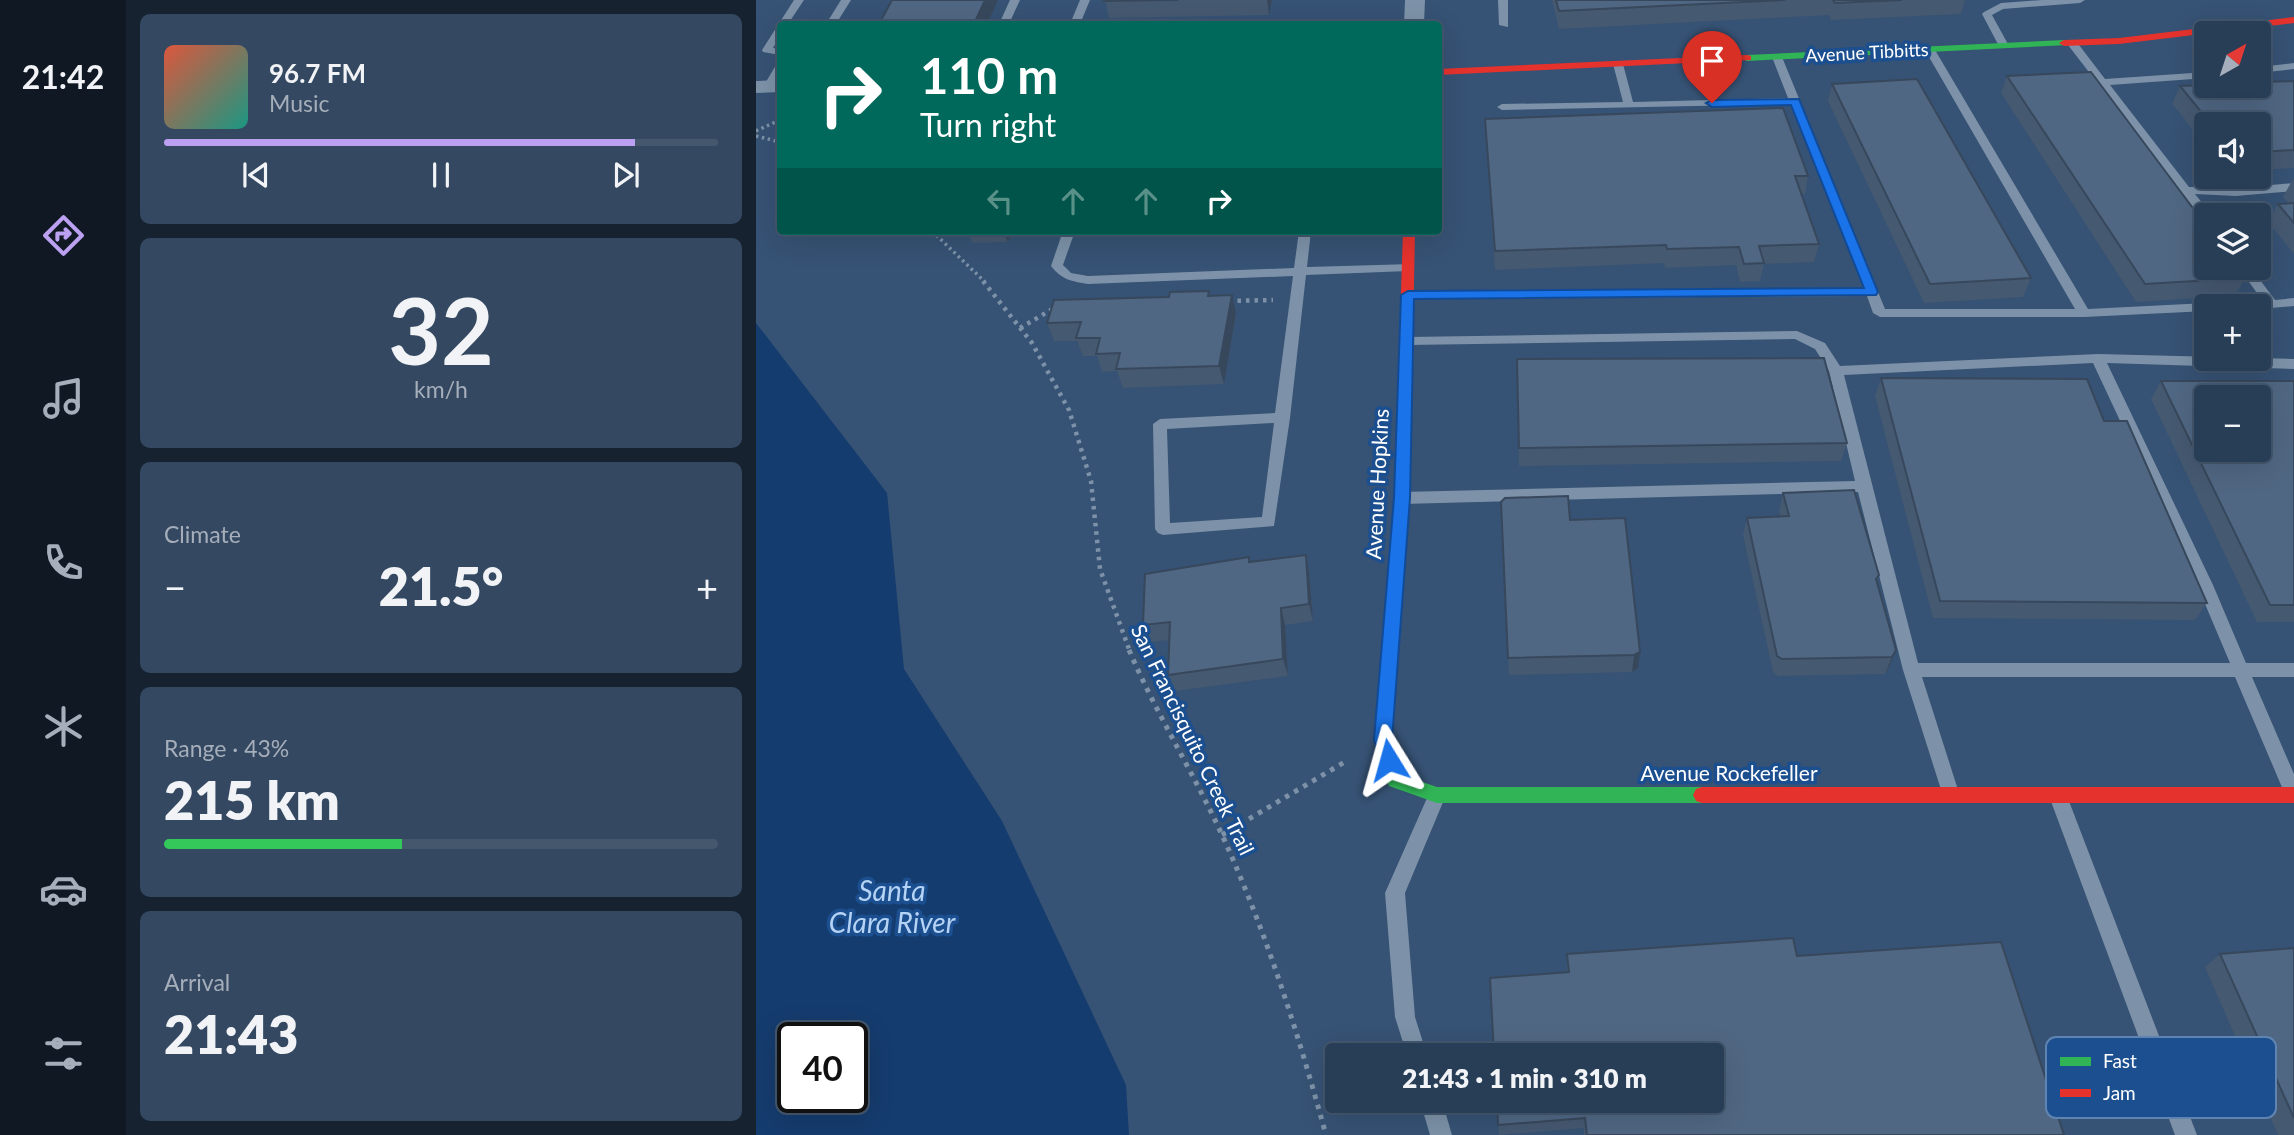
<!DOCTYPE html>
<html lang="en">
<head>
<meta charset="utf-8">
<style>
	:root { --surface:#283e57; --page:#344961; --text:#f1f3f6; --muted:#a5aeba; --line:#44576d; --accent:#bca0f2 }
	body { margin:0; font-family:Lato,sans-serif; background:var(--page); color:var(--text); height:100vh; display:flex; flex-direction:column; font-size:26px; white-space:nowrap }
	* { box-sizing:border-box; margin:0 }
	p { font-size:23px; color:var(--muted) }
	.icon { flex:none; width:38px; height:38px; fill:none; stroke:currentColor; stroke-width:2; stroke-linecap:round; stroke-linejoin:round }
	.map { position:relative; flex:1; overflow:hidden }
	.panel { display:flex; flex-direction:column; gap:14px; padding:14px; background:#162230; width:630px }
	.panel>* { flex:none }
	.guide { position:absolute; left:21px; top:21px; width:665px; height:214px; border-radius:7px; box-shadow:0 7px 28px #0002,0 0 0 2px var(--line); background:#00695c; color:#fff; overflow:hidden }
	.needle { width:46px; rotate:39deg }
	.controls { position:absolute; left:1438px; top:21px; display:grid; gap:14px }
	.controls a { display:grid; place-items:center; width:77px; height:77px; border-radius:7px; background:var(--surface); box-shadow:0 7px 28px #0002,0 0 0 2px var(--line); font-size:35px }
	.speed { position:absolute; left:21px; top:1022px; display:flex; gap:14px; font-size:35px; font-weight:700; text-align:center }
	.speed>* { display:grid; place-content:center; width:91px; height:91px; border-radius:50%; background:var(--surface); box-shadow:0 7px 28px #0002,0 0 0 2px var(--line); line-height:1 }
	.speed .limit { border:4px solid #111; border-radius:10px; background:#fff; color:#111 }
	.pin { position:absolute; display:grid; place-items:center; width:60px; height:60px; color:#fff; margin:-72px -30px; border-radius:50% 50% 50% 0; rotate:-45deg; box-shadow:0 0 7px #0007 }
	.pin .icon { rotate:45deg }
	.me { position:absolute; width:77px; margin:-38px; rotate:352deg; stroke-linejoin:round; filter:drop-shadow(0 0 5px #0008) }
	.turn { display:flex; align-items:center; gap:24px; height:147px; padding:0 28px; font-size:32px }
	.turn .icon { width:91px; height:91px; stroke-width:2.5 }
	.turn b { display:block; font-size:49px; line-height:60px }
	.lanes { display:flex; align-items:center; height:66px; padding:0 28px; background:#0003; justify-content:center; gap:35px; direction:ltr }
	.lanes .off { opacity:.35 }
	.big { font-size:52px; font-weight:800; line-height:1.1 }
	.panel .card { flex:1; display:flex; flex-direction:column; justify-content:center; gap:10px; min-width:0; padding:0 24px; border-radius:10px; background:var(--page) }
	.panel .dial { align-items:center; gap:0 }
	.dial b { font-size:91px; line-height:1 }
	.song { display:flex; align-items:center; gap:21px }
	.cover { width:84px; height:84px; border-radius:10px; background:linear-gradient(135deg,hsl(10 70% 55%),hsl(170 70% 35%)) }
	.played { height:7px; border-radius:4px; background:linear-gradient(90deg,var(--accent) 85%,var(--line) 85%) }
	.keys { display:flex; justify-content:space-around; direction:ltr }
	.heat { display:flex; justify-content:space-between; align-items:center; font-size:38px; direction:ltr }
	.charge { height:10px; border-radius:5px; background:linear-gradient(90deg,#34c759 43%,var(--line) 0) }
	.trip { position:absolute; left:569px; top:1043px; width:399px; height:70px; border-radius:7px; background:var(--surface); box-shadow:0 7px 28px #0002,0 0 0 2px var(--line); font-weight:800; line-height:70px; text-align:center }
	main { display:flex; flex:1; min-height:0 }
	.tabs { display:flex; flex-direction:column; width:126px; justify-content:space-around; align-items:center; background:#101923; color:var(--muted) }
	.tabs .icon { width:49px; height:49px }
	.tabs .selected { color:var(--accent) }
	.tabs b { font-size:32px; color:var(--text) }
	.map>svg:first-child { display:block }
	.water { fill:#153c6e; fill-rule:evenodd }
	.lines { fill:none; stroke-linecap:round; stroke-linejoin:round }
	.path-far2 { stroke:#7d92a8; stroke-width:3.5; stroke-dasharray:2.5 3.5; stroke-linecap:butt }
	.path-far1 { stroke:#7d92a8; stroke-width:4.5; stroke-dasharray:3.5 5; stroke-linecap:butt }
	.path { stroke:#7d92a8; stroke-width:5; stroke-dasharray:4.5 6; stroke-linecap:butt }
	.lane { fill:#7d92a8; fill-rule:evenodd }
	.street { fill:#7d92a8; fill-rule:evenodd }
	.fast { fill:#30b455; fill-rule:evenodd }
	.jam { fill:#e5322d; fill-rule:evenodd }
	.wall { fill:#455971 }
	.shaded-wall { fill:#38485c }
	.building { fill:#506783; stroke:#38485c; stroke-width:2; fill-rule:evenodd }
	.route { fill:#1a73e8; stroke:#114b97; stroke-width:2 }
	.labels { text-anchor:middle; stroke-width:7; stroke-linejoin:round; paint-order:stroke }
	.far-street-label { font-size:18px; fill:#fff; stroke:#1b4f8f }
	.street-label { font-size:21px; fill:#fff; stroke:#1b4f8f }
	.near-water-label { font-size:28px; font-style:italic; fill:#b5d3f5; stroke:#1b4f8f }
	.key { fill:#1b4f8f; stroke:#5f84b1; stroke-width:2 }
	.key-label { font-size:19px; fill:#fff }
</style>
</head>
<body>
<main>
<nav class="tabs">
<b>21:42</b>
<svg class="icon selected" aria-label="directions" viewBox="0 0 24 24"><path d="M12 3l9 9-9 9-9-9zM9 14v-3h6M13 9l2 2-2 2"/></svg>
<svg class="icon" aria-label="music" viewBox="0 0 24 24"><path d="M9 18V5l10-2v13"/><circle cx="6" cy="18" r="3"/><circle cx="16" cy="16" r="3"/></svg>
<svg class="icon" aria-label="phone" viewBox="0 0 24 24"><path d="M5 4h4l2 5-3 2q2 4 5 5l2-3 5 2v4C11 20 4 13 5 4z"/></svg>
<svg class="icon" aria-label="climate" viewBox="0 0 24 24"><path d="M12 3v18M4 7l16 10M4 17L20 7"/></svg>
<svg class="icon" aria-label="car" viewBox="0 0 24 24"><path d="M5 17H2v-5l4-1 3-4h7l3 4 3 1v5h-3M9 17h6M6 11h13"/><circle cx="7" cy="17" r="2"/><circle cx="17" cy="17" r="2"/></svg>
<svg class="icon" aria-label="filters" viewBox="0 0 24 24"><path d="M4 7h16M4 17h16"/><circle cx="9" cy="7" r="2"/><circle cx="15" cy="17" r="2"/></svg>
</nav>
<section class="panel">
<div class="card">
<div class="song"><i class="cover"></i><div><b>96.7 FM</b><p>Music</p></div></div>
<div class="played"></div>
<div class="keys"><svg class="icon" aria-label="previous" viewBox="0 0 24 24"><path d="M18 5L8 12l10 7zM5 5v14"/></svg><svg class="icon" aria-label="pause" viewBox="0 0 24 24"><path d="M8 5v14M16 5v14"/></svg><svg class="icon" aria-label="next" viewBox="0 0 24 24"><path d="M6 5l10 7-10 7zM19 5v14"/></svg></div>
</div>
<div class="card dial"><b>32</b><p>km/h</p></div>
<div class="card"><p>Climate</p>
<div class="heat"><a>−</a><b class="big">21.5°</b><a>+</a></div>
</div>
<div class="card"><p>Range · 43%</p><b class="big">215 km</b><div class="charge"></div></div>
<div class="card"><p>Arrival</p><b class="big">21:43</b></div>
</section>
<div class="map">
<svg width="1538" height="1135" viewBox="0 0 1538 1135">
	<rect width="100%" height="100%" fill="#365274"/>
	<path class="water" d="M0 323 131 493 148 669 246 821 370 1085 373 1135H0ZM37 1038H96V1097H37Z"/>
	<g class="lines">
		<g class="path-far2">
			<path d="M0 131 24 120"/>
			<path d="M0 136 24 142"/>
			<path d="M176 231 229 282"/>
		</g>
		<g class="path-far1">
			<path d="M227 281 276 343 313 410 335 481 344 569 374 652"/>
			<path d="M473 301 517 300"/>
			<path d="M264 328 300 307"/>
		</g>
		<g class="path">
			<path d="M373 650C400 713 437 772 466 835 510 931 542 1033 570 1135"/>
			<path d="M466 835 592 760"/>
		</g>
		<g class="lane">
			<path d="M38 0H48L32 24H24V36L17 48 24 49V55L7 52 6 50Z"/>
			<path d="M85 0H95L80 24H70Z"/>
			<path d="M254 0H264L253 24H243Z"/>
			<path d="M324 0H334L324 24H314Z"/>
			<path d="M742 0H752V27L743 25Z"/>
			<path d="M1286 0H1329L1324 3 1247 9 1236 15 1253 46 1244 48 1226 14 1228 12 1245 3Z"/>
			<path d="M1312 41H1320L1349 79 1451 72V78L1354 85 1433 187 1480 188 1538 183V191L1480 196 1439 194 1456 215H1451V221L1447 220 1312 45Z"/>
			<path d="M1170 48 1179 50 1332 309 1451 303 1457 306H1451V311L1328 317H1124L1117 313 1111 296 651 299 645 295 651 291 1108 288 1035 104 746 110 741 107 746 104 867 102 857 64 862 61 867 64 877 102 1032 98 1016 57 1021 54 1026 57 1129 309H1319L1169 50Z"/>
			<path d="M1538 63V69L1503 73V67Z"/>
			<path d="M24 64V75L17 87 8 89 7 87 20 65Z"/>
			<path d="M307 231H319L307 265 315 273 332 276 538 268 543 231H555L551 267 656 264V270L652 271 550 275 534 418 518 526 407 535 402 533 399 529 397 424 404 419 519 413 537 276 332 284C315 281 306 280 295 266ZM518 423 506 517 414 523 411 429Z"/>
			<path d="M1483 268H1495L1519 300 1538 298V306L1503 309V306H1460L1466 302 1506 300Z"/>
			<path d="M1041 331 1069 343 1084 366 1342 354 1538 359V369L1351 363 1457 585 1490 663H1538V677H1496L1538 774V801L1531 799 1479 677H1166L1203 793 1200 799 1194 801 1188 799 1147 670 1102 492 646 504 638 498 646 492 1099 481 1073 371 1059 349 1039 339 652 345 645 341 652 337ZM1337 363 1441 585 1474 663H1162L1088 375Z"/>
			<path d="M681 787 687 789 690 795 649 893 659 1017 671 1055H651L639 1017 629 893 675 789Z"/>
			<path d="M1302 788 1308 790 1311 796 1441 1135H1419L1293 796 1296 790Z"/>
			<path d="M664 1101H686L696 1135H674Z"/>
		</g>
		<g class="street">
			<path d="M649 0H669L668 24H648Z"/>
			<path d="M24 80V92L0 93V81Z"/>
		</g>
		<g class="fast">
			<path d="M1308 40 1313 43 1312 45 991 61 986 58 991 55Z"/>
			<path d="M632 670 638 672 640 677 636 740 646 775 681 787H946L952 789 955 795 952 801 946 803H681L633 786 618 740 624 677 626 672Z"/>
		</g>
		<g class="jam">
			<path d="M1538 17V23L1363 44 1308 46 1303 43 1308 40 1363 38Z"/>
			<path d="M991 55 995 56V60L682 75V69Z"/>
			<path d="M647 231H659L654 498 640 677 638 682 632 684 626 682 624 677 638 498Z"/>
			<path d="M946 787H1538V803H946L940 801 937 795 940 789Z"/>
		</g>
	</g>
	<g class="wall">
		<path d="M349 0H516L513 15 353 18Z"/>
		<path d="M796 0H1209L1205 14 1075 20 1073 15 803 29Z"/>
		<path d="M1251 76 1489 278 1479 296 1380 302 1245 93Z"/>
		<path d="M1538 81V168L1503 170V124H1451V147L1416 104 1424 86Z"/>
		<path d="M1076 84 1275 278 1267 297 1168 303 1072 101Z"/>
		<path d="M729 119 1052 176 1049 194H1045L1063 244 1058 262 1008 264 1004 281 984 282 980 265 909 268 908 263 739 270Z"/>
		<path d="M1537 179H1538V254L1512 222 1522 204 1532 203 1527 197Z"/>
		<path d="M211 231H256L252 242 216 243Z"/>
		<path d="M454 296 480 313 468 384 367 388 361 371 346 372 341 356H327L321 341H298L291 323Z"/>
		<path d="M761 359 1091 443 1085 461 763 466Z"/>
		<path d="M1125 378 1348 421 1451 603 1439 620 1177 618 1119 396Z"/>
		<path d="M1405 381H1538V622H1501L1395 399Z"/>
		<path d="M1027 493 1123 575 1121 582 1140 650 1133 667 1129 674 1022 676 1017 672 987 535 991 518 1024 516 1023 511Z"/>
		<path d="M869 518 882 668 876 672 753 675 745 520H814Z"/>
		<path d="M550 555 553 572 557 621 529 625 532 676 419 691 412 675 413 640 394 642 387 625 494 562Z"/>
		<path d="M1538 948V1135H1522L1449 967 1464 954Z"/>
		<path d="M811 954 1041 956 1308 1135H828V1128L743 1135 741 1101 811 972Z"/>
	</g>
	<g class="shaded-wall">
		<path d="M229 0H242L231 24H218Z"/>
		<path d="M511 0H516L513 15Z"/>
		<path d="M247 231H256L252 242Z"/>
		<path d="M476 295 480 313 468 384 463 366Z"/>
		<path d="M550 555 553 572 557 621 553 604Z"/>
		<path d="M525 608 529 625 532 676 527 659Z"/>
		<path d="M1140 650 1133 667 1129 674 1136 657Z"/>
		<path d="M884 652 882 668 876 672 878 655Z"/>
	</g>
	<g class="building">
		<path d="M136 0H229L218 24H123Z"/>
		<path d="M349 0H422L348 1Z"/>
		<path d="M800 0H1029L803 11Z"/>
		<path d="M1077 0H1146L1079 3Z"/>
		<path d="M1335 72 1451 227V268H1481L1489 278 1389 284 1251 76Z"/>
		<path d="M1161 79 1275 278 1174 284 1076 84Z"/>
		<path d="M1538 81V150L1503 152V124H1455L1424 86 1451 85V86H1503V82Z"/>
		<path d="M1027 108 1052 176H1039L1063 244 1003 246 1008 263 988 264 983 247 911 249 910 245 739 251 729 119Z"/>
		<path d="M1538 203V223L1522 204Z"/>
		<path d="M453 291 452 296 476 295 463 366 360 369 364 353 340 354 344 338H320L325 322 291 323 298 300 413 297 414 292Z"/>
		<path d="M1068 358 1091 443 763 448 761 359Z"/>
		<path d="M1125 378 1331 379 1348 421H1371L1451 603 1184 601Z"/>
		<path d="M1405 381H1538V605H1514ZM1451 397H1503V450H1451Z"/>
		<path d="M1098 490 1123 575 1120 579 1140 650 1136 657 1026 659 1021 656 991 518 1033 516 1027 493Z"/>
		<path d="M812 496 814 520 869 518 884 652 878 655 752 658 745 502 749 498Z"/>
		<path d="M550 555 553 604 525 608 527 659 412 675 414 622 387 625 389 574 493 557V562Z"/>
		<path d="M1037 938 1041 956 1245 942 1308 1135H831L829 1118 742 1125 741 1101H956V1055H738L734 978 813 972 811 954Z"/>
		<path d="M1538 948V1118L1464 954Z"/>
	</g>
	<path class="route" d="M1043 99 1122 292 1120 295 658 299 654 498 636 740 642 760 640 765 633 768 627 765 618 740 638 498 645 295 652 291 1108 288 1035 105 956 107 950 103 956 100Z"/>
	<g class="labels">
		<g class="far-street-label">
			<text transform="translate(1111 53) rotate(-3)" y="6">Avenue Tibbitts</text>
		</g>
		<g class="street-label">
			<text transform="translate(622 484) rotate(-87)" y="7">Avenue Hopkins</text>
			<text transform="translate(436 740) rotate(64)" y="7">San Francisquito Creek Trail</text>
			<text x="973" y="781">Avenue Rockefeller</text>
		</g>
		<g class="near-water-label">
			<text x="136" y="901">Santa<tspan x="136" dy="32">Clara River</tspan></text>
		</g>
	</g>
	<rect x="1290" y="1037" width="230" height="81" rx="10" class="key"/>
	<rect x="1304" y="1057" width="31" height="9" fill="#30b455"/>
	<rect x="1304" y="1089" width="31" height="8" fill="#e5322d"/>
	<g class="key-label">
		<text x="1347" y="1068">Fast</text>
		<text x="1347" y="1100">Jam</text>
	</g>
</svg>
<div class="controls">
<a><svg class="needle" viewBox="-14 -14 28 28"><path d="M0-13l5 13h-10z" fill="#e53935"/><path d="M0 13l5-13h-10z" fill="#a5aeba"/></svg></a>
<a><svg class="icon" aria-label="sound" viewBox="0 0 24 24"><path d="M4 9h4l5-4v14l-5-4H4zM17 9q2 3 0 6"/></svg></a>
<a><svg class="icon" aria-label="layers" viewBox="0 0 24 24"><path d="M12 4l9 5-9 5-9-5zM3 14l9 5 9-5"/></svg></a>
<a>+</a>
<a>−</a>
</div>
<div class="speed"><div class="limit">40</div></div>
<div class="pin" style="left:956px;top:103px;background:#d93025"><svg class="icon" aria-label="arrive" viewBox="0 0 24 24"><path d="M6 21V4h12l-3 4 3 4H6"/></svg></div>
<svg class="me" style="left:633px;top:760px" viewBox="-20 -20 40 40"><path d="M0-17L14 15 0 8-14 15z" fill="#1a73e8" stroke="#fff" stroke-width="4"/></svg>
<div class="trip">21:43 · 1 min · 310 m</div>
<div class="guide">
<div class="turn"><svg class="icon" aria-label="right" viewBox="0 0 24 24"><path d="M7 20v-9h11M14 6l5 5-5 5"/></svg><div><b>110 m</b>Turn right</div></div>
<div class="lanes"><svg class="icon off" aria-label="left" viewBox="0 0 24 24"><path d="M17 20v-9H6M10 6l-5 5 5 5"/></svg><svg class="icon off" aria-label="ahead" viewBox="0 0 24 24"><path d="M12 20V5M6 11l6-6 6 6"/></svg><svg class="icon off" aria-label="ahead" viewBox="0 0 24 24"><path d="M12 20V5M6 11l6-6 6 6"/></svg><svg class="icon" aria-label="right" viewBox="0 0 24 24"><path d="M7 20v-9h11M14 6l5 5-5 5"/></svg></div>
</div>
</div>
</main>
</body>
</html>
